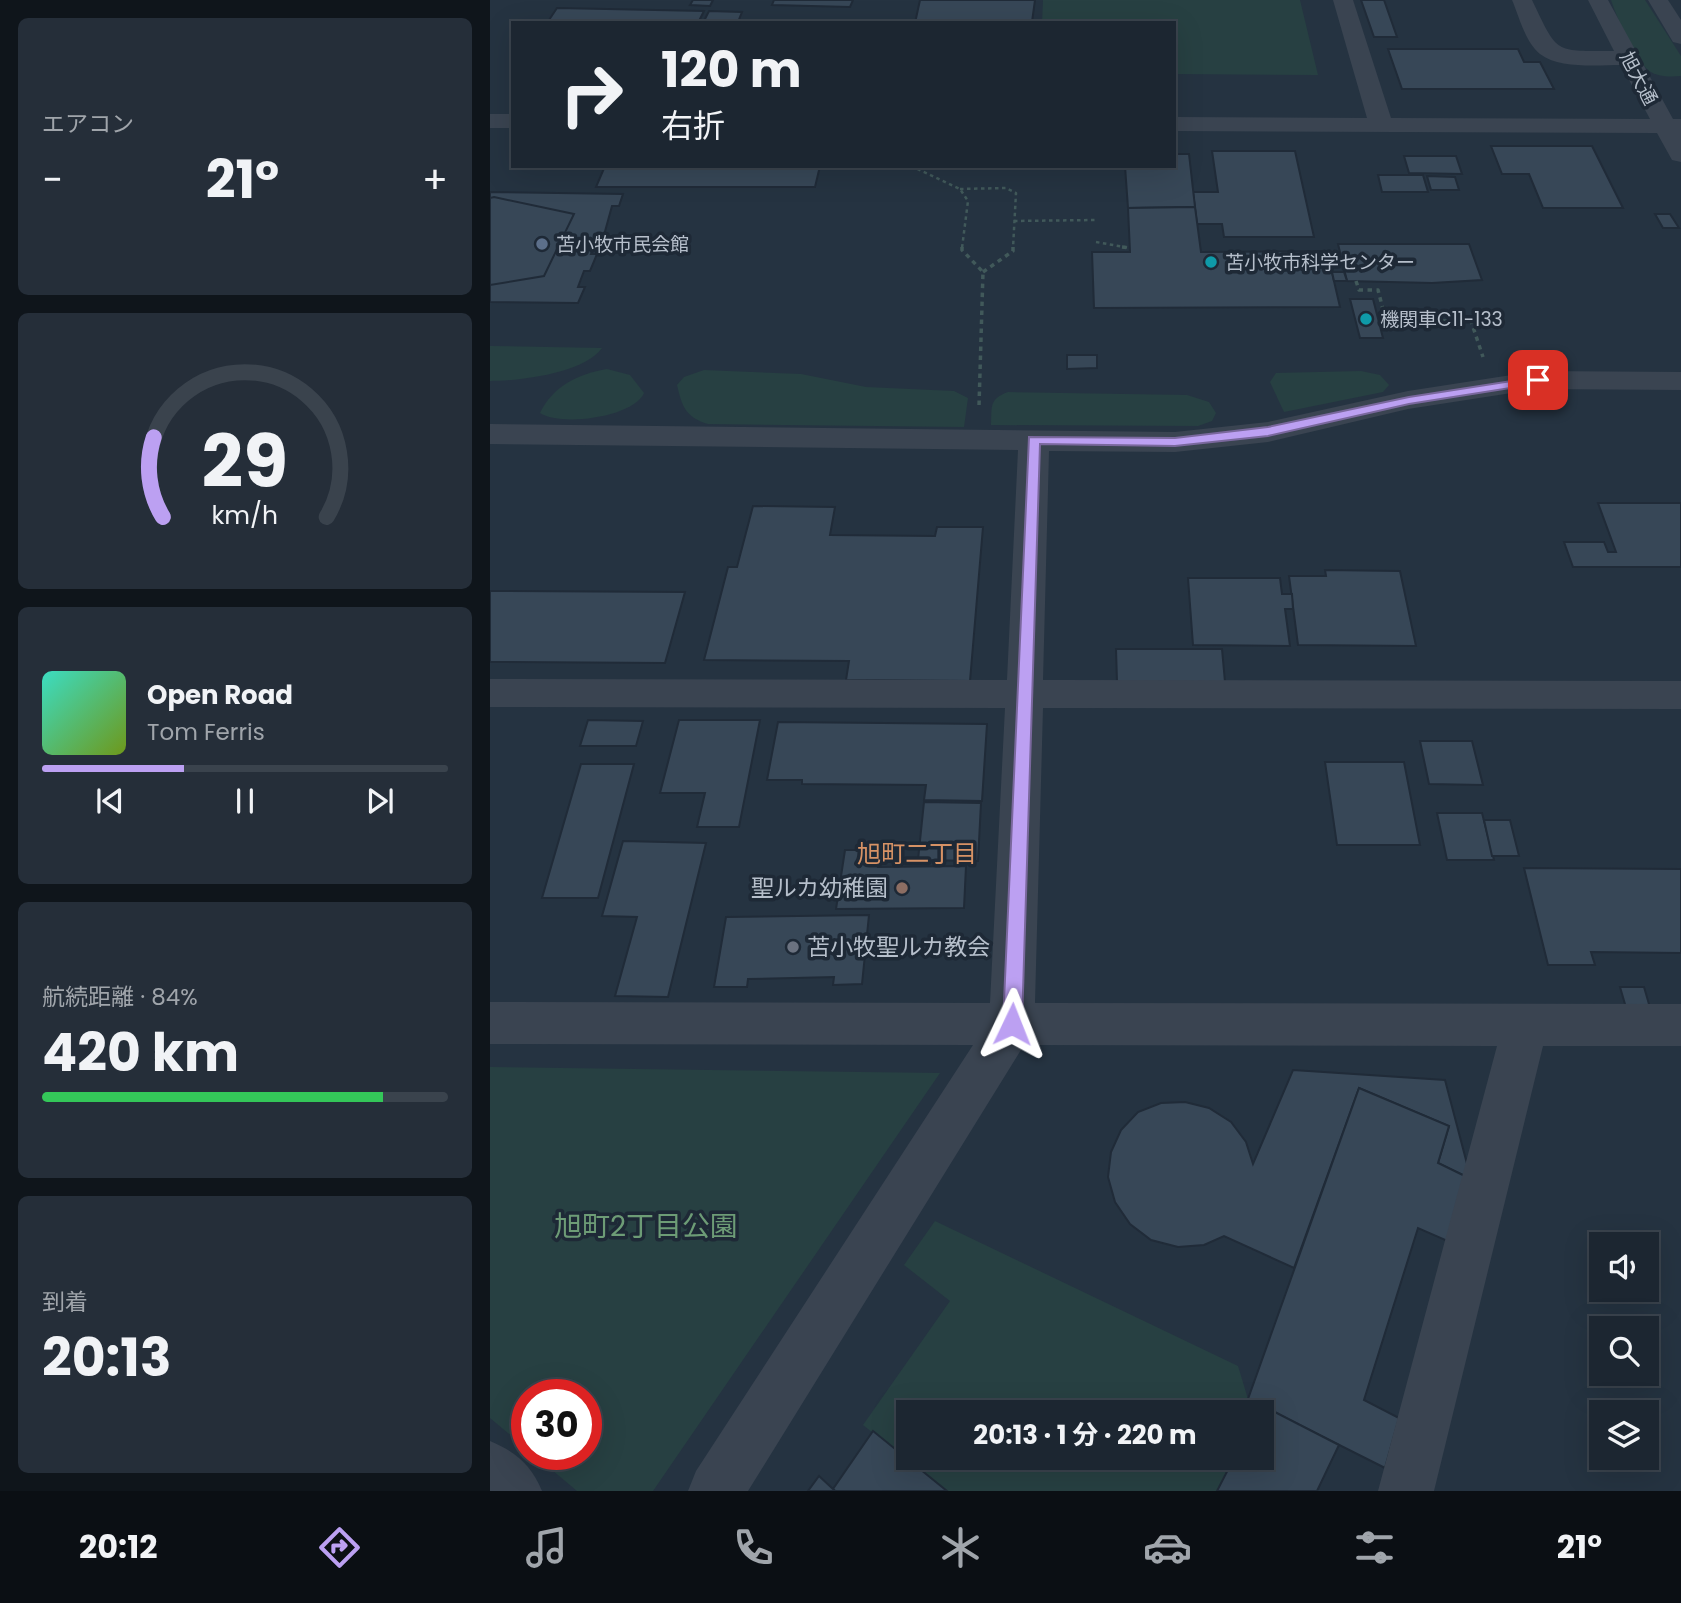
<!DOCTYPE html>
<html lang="ja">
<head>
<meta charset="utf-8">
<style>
	:root { --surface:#1c2631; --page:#252e39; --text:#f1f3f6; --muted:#a0a5ab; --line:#3a434d; --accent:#bca0f2 }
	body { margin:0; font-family:Poppins,"Noto Sans JP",sans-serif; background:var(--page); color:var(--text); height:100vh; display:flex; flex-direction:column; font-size:26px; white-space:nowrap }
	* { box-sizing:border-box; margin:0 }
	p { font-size:23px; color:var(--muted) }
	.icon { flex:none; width:38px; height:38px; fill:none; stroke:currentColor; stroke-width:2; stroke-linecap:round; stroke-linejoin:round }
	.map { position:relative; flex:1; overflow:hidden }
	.panel { display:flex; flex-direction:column; gap:18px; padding:18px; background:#0f151b; width:490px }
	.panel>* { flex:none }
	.banner { position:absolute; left:21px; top:21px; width:665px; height:147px; border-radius:0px; box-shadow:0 7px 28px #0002,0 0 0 2px var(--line); background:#1c2631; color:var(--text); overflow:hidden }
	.fabs { position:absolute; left:1099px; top:1232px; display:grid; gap:14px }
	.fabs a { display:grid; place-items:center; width:70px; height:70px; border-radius:0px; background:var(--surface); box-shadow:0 7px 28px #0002,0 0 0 2px var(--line); font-size:35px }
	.speed { position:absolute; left:21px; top:1379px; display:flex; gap:14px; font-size:35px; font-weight:700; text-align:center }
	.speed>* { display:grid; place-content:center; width:91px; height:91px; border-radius:50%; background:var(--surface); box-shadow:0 7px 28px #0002,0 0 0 2px var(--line); line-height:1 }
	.speed .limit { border:10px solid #d22; background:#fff; color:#111 }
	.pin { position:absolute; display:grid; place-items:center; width:60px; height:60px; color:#fff; margin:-30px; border-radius:14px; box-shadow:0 4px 10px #0006 }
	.me { position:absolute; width:77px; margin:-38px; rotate:2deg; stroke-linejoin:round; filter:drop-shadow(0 0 5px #0008) }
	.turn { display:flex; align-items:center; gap:24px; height:147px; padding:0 35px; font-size:32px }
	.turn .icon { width:91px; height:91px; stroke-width:2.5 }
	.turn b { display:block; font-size:49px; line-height:60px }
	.big { font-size:52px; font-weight:700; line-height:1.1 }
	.panel .widget { flex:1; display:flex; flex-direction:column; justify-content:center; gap:10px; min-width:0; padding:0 24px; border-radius:10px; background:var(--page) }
	.panel .dial { align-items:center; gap:0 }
	.dial svg { height:182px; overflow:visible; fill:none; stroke:var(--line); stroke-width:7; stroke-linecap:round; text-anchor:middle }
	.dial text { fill:var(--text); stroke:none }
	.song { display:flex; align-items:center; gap:21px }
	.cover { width:84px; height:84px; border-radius:10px; background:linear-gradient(135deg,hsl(170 70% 55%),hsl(80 70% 35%)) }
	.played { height:7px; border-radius:4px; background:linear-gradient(90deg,var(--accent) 35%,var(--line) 35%) }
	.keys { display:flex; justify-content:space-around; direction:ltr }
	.heat { display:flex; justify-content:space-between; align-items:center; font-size:38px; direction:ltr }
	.charge { height:10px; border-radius:5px; background:linear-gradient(90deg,#34c759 84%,var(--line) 0) }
	.trip { position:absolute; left:406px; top:1400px; width:378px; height:70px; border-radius:0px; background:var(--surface); box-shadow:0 7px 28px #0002,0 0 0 2px var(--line); font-weight:700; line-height:70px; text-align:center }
	.dock { display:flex; height:112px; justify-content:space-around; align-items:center; background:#0b0f14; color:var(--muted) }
	.dock .icon { width:49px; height:49px }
	.dock .selected { color:var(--accent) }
	.dock b { font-size:32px; color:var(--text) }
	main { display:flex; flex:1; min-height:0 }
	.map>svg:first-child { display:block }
	.green { fill:#274042 }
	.building { fill:#374757; stroke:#202b38; stroke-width:2 }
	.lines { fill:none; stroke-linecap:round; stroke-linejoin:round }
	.path-far1 { stroke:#41595a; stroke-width:2.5; stroke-dasharray:3.5 3.5; stroke-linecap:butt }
	.path { stroke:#41595a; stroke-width:3.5; stroke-dasharray:4.5 4.5; stroke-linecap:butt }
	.minor { fill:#3a4451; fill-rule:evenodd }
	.route { fill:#bca0f2; stroke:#7a689d; stroke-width:2 }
	.service-dot { fill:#5c6f8a; stroke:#1e2936; stroke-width:2.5 }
	.culture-dot { fill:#0f9aa8; stroke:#1e2936; stroke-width:2.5 }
	.education-dot { fill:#8d6e63; stroke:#1e2936; stroke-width:2.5 }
	.worship-dot { fill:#6b7280; stroke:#1e2936; stroke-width:2.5 }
	.labels { text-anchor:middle; stroke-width:7; stroke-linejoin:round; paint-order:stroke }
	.far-street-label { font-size:19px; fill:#b6bfcb; stroke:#1e2936 }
	.far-poi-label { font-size:19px; fill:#b6bfcb; stroke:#1e2936; text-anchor:start }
	.poi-label { font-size:23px; fill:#b6bfcb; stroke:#1e2936; text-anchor:end }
	.neighbourhood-label { font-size:24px; fill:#d79265; stroke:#1e2936 }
	.near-park-label { font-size:28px; fill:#6d9c76; stroke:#1e2936 }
</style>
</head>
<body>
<main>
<section class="panel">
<div class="widget"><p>エアコン</p>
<div class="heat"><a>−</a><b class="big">21°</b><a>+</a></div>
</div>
<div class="widget dial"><svg viewBox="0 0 100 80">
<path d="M14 69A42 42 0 1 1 86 69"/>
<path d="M14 69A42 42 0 0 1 10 34" stroke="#bca0f2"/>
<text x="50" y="56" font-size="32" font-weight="700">29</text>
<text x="50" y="72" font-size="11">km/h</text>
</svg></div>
<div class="widget">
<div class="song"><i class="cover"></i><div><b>Open Road</b><p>Tom Ferris</p></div></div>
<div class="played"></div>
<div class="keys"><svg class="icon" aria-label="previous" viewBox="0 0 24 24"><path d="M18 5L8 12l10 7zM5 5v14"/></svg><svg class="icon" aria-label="pause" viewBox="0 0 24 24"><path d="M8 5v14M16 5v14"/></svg><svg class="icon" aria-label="next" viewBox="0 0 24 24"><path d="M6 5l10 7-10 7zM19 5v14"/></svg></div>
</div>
<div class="widget"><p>航続距離 · 84%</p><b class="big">420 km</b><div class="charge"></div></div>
<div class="widget"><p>到着</p><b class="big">20:13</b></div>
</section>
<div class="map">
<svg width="1191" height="1491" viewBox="0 0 1191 1491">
	<rect width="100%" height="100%" fill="#253341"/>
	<g class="green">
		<path d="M553 0H810L828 75 684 74V23H552Z"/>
		<path d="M1121 0H1155L1191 56V76C1180 77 1167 77 1158 70 1144 57 1127 18 1121 0Z"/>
		<path d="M0 346 112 348C94 373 30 381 0 381Z"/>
		<path d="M117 369 140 375 154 393C144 417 71 427 50 413 63 386 88 374 117 369Z"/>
		<path d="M214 370 311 374 376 387 464 391 478 398 474 427 218 424C195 417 192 406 187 385L194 377Z"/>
		<path d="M871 371 890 375 899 385 893 392 794 412 780 382 786 373Z"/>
		<path d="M518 392 697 395 719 402 726 413 722 421 708 426 501 425C502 406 499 399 518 392Z"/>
		<path d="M0 1067 450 1073 163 1491H87L43 1454H96V1395H37V1449L0 1418Z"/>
		<path d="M445 1221 748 1366 758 1399 781 1410 772 1427V1412H418V1458H744L727 1491H457L373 1425 460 1301 414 1265Z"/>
	</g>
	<g class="building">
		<path d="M203 0H223L220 6 200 5Z"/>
		<path d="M284 0H363L360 7 282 5Z"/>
		<path d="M430 0H545L542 22 425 23Z"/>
		<path d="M871 0H894L907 37H884Z"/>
		<path d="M67 8 214 11 208 23H57Z"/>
		<path d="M219 11 252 12 248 22 214 21Z"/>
		<path d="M898 49H1028L1034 62H1050L1064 89H912Z"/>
		<path d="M1001 146H1102L1133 208H1053L1039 174H1012Z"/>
		<path d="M722 151H805L824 237H734L732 224H707L703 192H728Z"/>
		<path d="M684 154H699L705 207 638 208 635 166H684Z"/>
		<path d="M914 156H966L972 174 919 173Z"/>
		<path d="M115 166H330L325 187H106Z"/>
		<path d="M888 175H933L938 192H892Z"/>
		<path d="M937 176 965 177 969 190H941Z"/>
		<path d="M0 192 133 194 129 206H122L114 235H108L101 254H107L100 271H94L88 287H95L88 303 0 302Z"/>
		<path d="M4 197 84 214 54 276 0 285V198Z"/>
		<path d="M705 207 711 252 837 251 850 307 604 308 602 252H640L638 208Z"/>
		<path d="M1165 214H1180L1189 228H1173Z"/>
		<path d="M848 244H979L992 280 942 283 857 281Z"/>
		<path d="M842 272H854L857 281H844Z"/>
		<path d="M860 299H883L893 338H870Z"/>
		<path d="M577 355H607V368L577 369Z"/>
		<path d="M1108 503H1191V567H1083L1074 542H1114L1118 552H1126Z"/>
		<path d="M263 506 345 507 340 535 445 536 447 527H493L480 681 356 680 359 661 214 660 238 567H247Z"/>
		<path d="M835 570 910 571 926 646 808 645 799 576H836Z"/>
		<path d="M698 578H790L792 594H802L803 609H795L800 646 703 645Z"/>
		<path d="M0 591 195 592 175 663 0 662Z"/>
		<path d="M626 649H732L735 682H627Z"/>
		<path d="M98 720 153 721 146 746H90Z"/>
		<path d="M189 720H270L249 827H207L215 793H170Z"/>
		<path d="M288 722 497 724 492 801 434 800 436 785 312 784V780H277Z"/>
		<path d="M930 741H982L993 785 939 784Z"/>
		<path d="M835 762H914L930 845H847Z"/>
		<path d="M91 764H144L108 898H52Z"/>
		<path d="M434 802 491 803 488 861 428 860Z"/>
		<path d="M947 813H992L1004 860H957Z"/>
		<path d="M994 820H1020L1029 856H1002Z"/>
		<path d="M133 841 216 843 178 997 125 996 147 917 112 916Z"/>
		<path d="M355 850H390L388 867 476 866 474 908 346 909Z"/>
		<path d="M1034 868 1191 869V953L1101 952 1105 965H1058Z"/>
		<path d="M379 915 372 984 343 985 344 977 258 979 257 987H224L236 917Z"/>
		<path d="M1130 987H1154L1161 1011H1137Z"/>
		<path d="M803 1070 955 1080 981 1179 948 1163 959 1126 869 1088 804 1268 734 1236 714 1245 688 1247 661 1240 640 1224 625 1202 618 1177 621 1152 631 1130 648 1112 671 1103 695 1102 719 1108 741 1122 756 1142 763 1164Z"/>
		<path d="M869 1088 959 1126 948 1163 981 1179 962 1243 928 1228 874 1400 909 1418 895 1468 758 1399Z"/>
		<path d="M781 1410 849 1445 827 1491H727L744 1458H772V1427Z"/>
		<path d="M383 1431 457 1491H345L343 1489Z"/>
		<path d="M329 1476 343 1489 345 1491H318Z"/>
	</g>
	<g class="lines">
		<g class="path-far1">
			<path d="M421 166 470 189 478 201 472 248"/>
			<path d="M470 189 516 188 526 193 523 248"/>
			<path d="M524 221 606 220"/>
			<path d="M606 242 640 248"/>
		</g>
		<g class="path">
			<path d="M472 247V250L493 272 489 406"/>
			<path d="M632 247 640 248"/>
			<path d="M493 272 523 251V247"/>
			<path d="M866 281 869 290H888L896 321H981L993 357"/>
		</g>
		<g class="minor">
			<path d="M843 0H863L901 118 1160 119 1131 65C1108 65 1069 69 1050 54 1035 42 1029 16 1022 0H1042C1068 54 1063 51 1124 51L1098 0H1118L1183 119H1191V162L1182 160 1167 133 684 131V117L877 118Z"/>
			<path d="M1158 0H1178L1191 20V44L1183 42Z"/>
			<rect x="0" y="114" width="23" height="14"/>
			<path d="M1048 371 1191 372V390L1048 389 918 409 778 442 685 452 559 451 553 680 1191 681V709L553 708 545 1003 1191 1004V1046H1053L944 1491H888L1007 1046 534 1045 258 1491H198L206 1471 483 1045 0 1044V1002L500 1003 515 708 0 707V679L517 680 528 450 0 444V424L685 432 778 422 918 391Z"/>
			<path d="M0 1441C26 1452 41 1465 52 1491H0Z"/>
		</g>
	</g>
	<path class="route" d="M1048 377 1054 380 1052 383 919 404 778 436 685 446 550 444 532 1024 529 1030 522 1033 516 1030 513 1024 539 437 685 438 778 427 919 397Z"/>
	<circle class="service-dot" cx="52" cy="244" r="7"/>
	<g class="culture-dot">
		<circle cx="721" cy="262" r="7"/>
		<circle cx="876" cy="319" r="7"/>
	</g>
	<circle class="education-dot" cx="412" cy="888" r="7"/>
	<circle class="worship-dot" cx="303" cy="947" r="7"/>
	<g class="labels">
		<g class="far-street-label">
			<text transform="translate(1149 78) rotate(62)" y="7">旭大通</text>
		</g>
		<g class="far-poi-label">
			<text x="66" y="251">苫小牧市民会館</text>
			<text x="735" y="269">苫小牧市科学センター</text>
			<text x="890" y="326">機関車C11-133</text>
		</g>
		<g class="poi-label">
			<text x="398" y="896">聖ルカ幼稚園</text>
			<text x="317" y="955" text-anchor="start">苫小牧聖ルカ教会</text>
		</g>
		<g class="neighbourhood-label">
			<text x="427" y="862">旭町二丁目</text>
		</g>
		<g class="near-park-label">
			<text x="156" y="1236">旭町2丁目公園</text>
		</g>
	</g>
</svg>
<div class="fabs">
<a><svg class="icon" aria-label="sound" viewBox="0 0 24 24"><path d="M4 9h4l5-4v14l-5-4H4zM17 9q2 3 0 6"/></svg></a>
<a><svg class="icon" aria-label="search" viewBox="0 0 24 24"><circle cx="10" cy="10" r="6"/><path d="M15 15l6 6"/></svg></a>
<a><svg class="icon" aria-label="layers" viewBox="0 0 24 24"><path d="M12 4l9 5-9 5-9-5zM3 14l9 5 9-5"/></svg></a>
</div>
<div class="speed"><div class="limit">30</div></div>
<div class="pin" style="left:1048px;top:380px;background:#d93025"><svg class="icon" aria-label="arrive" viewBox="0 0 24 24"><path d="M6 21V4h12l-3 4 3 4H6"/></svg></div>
<svg class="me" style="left:522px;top:1024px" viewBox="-20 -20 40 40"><path d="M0-17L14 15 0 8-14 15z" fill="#bca0f2" stroke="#fff" stroke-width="4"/></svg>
<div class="trip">20:13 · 1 分 · 220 m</div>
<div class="banner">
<div class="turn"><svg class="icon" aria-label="right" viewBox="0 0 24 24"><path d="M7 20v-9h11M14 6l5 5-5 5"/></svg><div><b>120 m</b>右折</div></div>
</div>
</div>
</main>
<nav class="dock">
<b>20:12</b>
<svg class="icon selected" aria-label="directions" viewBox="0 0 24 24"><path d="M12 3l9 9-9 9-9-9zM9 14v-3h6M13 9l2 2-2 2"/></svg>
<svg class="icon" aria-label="music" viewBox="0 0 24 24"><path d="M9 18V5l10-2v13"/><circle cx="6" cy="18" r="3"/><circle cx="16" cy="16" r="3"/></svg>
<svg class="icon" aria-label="phone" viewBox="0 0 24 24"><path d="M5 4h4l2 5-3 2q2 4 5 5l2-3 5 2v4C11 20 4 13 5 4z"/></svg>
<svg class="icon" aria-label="climate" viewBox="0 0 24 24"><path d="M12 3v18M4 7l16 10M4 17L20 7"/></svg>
<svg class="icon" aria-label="car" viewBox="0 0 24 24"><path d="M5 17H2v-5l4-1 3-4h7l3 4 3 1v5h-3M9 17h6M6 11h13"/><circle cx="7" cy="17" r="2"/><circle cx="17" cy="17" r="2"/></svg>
<svg class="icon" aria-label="filters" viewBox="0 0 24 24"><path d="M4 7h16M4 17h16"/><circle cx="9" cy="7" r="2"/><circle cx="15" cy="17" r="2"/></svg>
<b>21°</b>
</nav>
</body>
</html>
